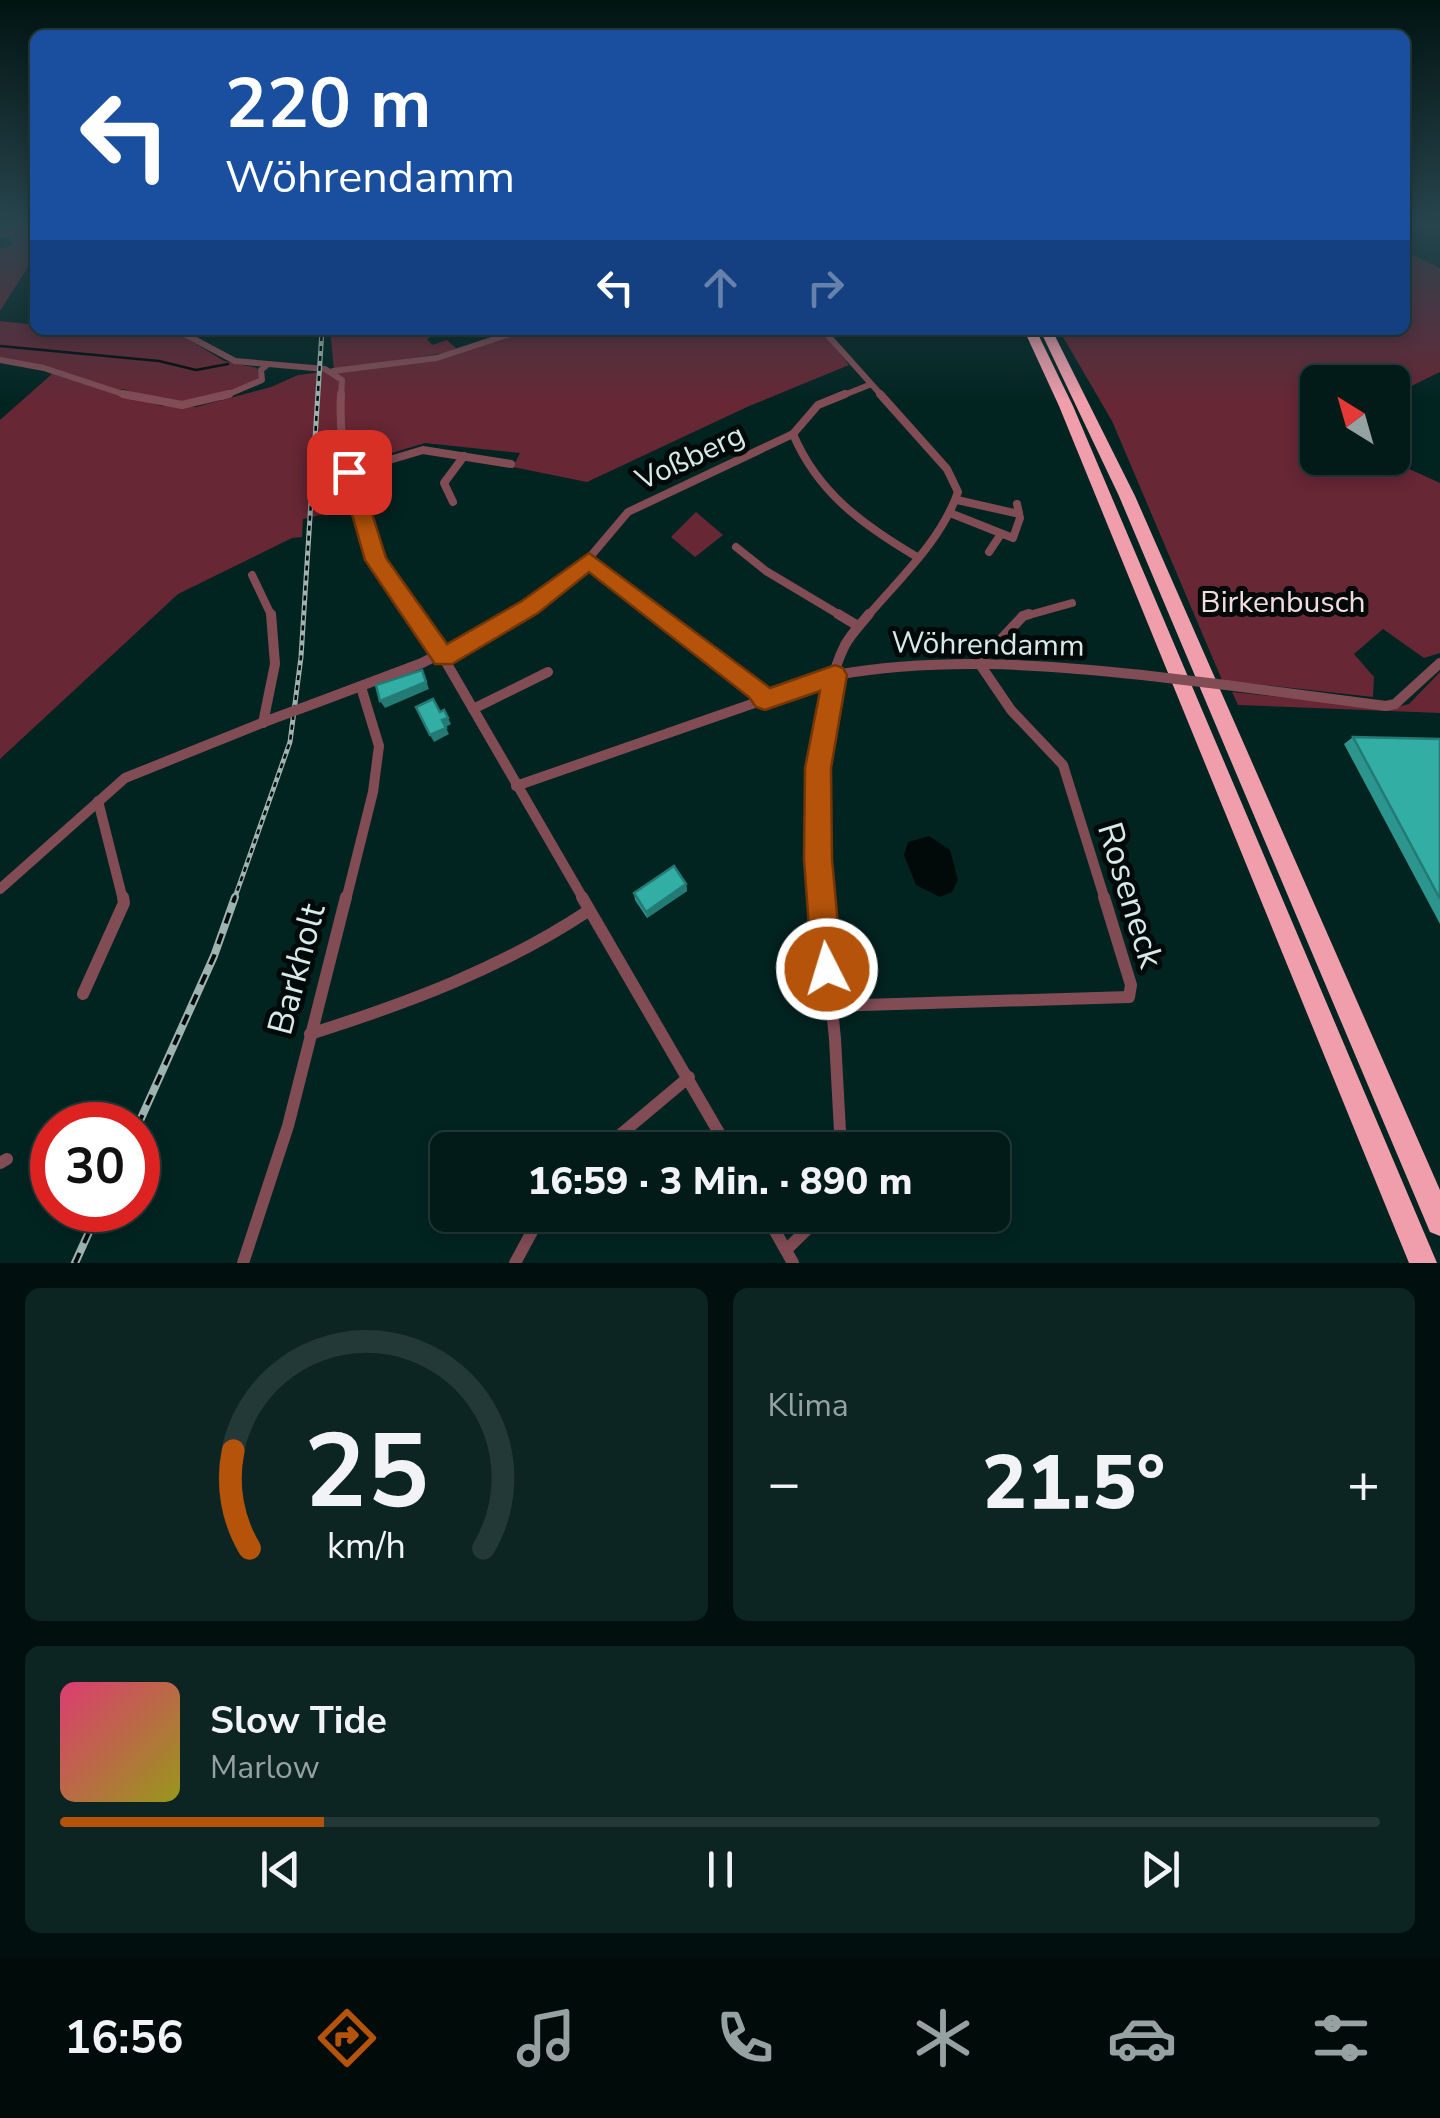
<!DOCTYPE html>
<html lang="de">
<head>
<meta charset="utf-8">
<style>
	:root { --surface:#021b19; --page:#0c2422; --text:#f1f3f6; --muted:#96a1a2; --line:#233938; --accent:#b45309 }
	body { margin:0; font-family:"Nunito Sans",sans-serif; background:var(--page); color:var(--text); height:100vh; display:flex; flex-direction:column; font-size:38px; white-space:nowrap }
	* { box-sizing:border-box; margin:0 }
	p { font-size:32px; color:var(--muted) }
	.icon { flex:none; width:55px; height:55px; fill:none; stroke:currentColor; stroke-width:2; stroke-linecap:round; stroke-linejoin:round }
	.map { position:relative; height:1263px; overflow:hidden }
	.details { display:flex; flex-direction:column; gap:25px; padding:25px; background:#010f0e; flex:1 }
	.details>* { flex:none }
	.banner { position:absolute; left:30px; top:30px; width:1380px; height:305px; border-radius:15px; box-shadow:0 5px 15px #0003,0 0 0 2px var(--line); background:#1a4fa0; color:#fff; overflow:hidden }
	.needle { width:65px; rotate:323deg }
	.buttons { position:absolute; left:1300px; top:365px; display:grid; gap:20px }
	.buttons a { display:grid; place-items:center; width:110px; height:110px; border-radius:15px; background:var(--surface); box-shadow:0 5px 15px #0003,0 0 0 2px var(--line); font-size:50px }
	.speed { position:absolute; left:30px; top:1102px; display:flex; gap:20px; font-size:50px; font-weight:700; text-align:center }
	.speed>* { display:grid; place-content:center; width:130px; height:130px; border-radius:50%; background:var(--surface); box-shadow:0 5px 15px #0003,0 0 0 2px var(--line); line-height:1 }
	.speed .limit { border:15px solid #d22; background:#fff; color:#111 }
	.pin { position:absolute; display:grid; place-items:center; width:85px; height:85px; color:#fff; margin:-42px; border-radius:20px; box-shadow:0 5px 15px #0006 }
	.me { position:absolute; width:110px; margin:-55px; rotate:355deg; stroke-linejoin:round; filter:drop-shadow(0 0 8px #0008) }
	.turn { display:flex; align-items:center; gap:35px; height:210px; padding:0 30px; font-size:45px }
	.turn .icon { width:130px; height:130px; stroke-width:2.5 }
	.turn b { display:block; font-size:70px; line-height:85px }
	.lanes { display:flex; align-items:center; height:95px; padding:0 30px; background:#0003; justify-content:center; gap:50px; direction:ltr }
	.lanes .off { opacity:.35 }
	.big { font-size:75px; font-weight:800; line-height:1.1 }
	.details .tile { flex:1; display:flex; flex-direction:column; justify-content:center; gap:15px; min-width:0; padding:0 35px; border-radius:15px; background:var(--page) }
	.details .dial { align-items:center; gap:0 }
	.dial svg { height:260px; overflow:visible; fill:none; stroke:var(--line); stroke-width:7; stroke-linecap:round; text-anchor:middle }
	.dial text { fill:var(--text); stroke:none }
	.song { display:flex; align-items:center; gap:30px }
	.cover { width:120px; height:120px; border-radius:15px; background:linear-gradient(135deg,hsl(340 70% 55%),hsl(60 70% 35%)) }
	.played { height:10px; border-radius:5px; background:linear-gradient(90deg,var(--accent) 20%,var(--line) 20%) }
	.keys { display:flex; justify-content:space-around; direction:ltr }
	.heat { display:flex; justify-content:space-between; align-items:center; font-size:55px; direction:ltr }
	.details .tiles { flex:1; display:grid; gap:25px; grid-template-columns:1fr 1fr }
	.tile:last-child { grid-column:span 2 }
	.trip { position:absolute; left:430px; top:1132px; width:580px; height:100px; border-radius:15px; background:var(--surface); box-shadow:0 5px 15px #0003,0 0 0 2px var(--line); font-weight:800; line-height:100px; text-align:center }
	.tab-bar { display:flex; height:160px; justify-content:space-around; align-items:center; background:#010b0a; color:var(--muted) }
	.tab-bar .icon { width:70px; height:70px }
	.tab-bar .current { color:var(--accent) }
	.tab-bar b { font-size:45px; color:var(--text) }
	.map>svg:first-child { display:block }
	.green { fill:#672735 }
	.water { fill:#010a09 }
	.lines { fill:none; stroke-linecap:round; stroke-linejoin:round }
	.stream { stroke:#010a09; stroke-width:2.5 }
	.street-far3 { stroke:#824c55; stroke-width:6 }
	.street-far2 { stroke:#824c55; stroke-width:8 }
	.street-far1 { stroke:#824c55; stroke-width:10 }
	.street { stroke:#824c55; stroke-width:12 }
	.highway { fill:#f19eac; fill-rule:evenodd }
	.rail-far1-casing { stroke:#9cb3b0; stroke-width:5 }
	.rail-casing { stroke:#9cb3b0; stroke-width:8 }
	.rail-far1 { stroke:#010a09; stroke-width:2.5; stroke-dasharray:5; stroke-linecap:butt }
	.rail { stroke:#010a09; stroke-width:4; stroke-dasharray:11; stroke-linecap:butt }
	.street-bridge { stroke:#824c55; stroke-width:10 }
	.wall { fill:#2c968e }
	.shaded-wall { fill:#247a74 }
	.building { fill:#33aea5; stroke:#247a74; stroke-width:2.5 }
	.route { fill:#b45309; stroke:#753606; stroke-width:2.5 }
	.labels { text-anchor:middle; stroke-width:10; stroke-linejoin:round; paint-order:stroke }
	.street-label { font-size:30px; fill:#d8eae7; stroke:#010a09 }
	.park-label { font-size:30px; fill:#f4dbde; stroke:#010a09 }
	.near-street-label { font-size:35px; fill:#d8eae7; stroke:#010a09 }
</style>
</head>
<body>
<div class="map">
<svg width="1440" height="1263" viewBox="0 0 1440 1263">
	<rect width="100%" height="100%" fill="#022421"/>
	<g class="green">
		<path d="M0 225H35V256L0 311V249L13 245 10 238 0 236Z"/>
		<path d="M1405 251 1440 268V372L1393 395 1392 382H1318V458H1385L1440 483V653L1424 658 1383 629 1354 654 1374 677 1373 697 1222 680 1112 421 1059 330H1405Z"/>
		<path d="M0 321 35 325V330H173L224 361 257 368 260 379C238 392 202 403 177 402 160 402 140 394 123 389L116 392 161 406 196 407 271 387 298 375 437 359 525 330H822L849 365 747 407 587 482 513 467 520 453 425 443 352 465 347 472 355 507 303 519 302 537 292 538 178 594 0 759V420L52 374 20 362 0 360Z"/>
		<path d="M330 330H443L427 339 432 345 447 340 459 351 334 370Z"/>
		<path d="M696 512 723 535 695 557 671 537Z"/>
		<path d="M1440 672V713L1238 705 1232 692 1389 709 1409 704Z"/>
	</g>
	<path class="water" d="M929 836 950 850 958 880 952 892 940 897 916 885 904 855 908 842Z"/>
	<g class="lines">
		<path class="stream" d="M0 346 159 361 196 370 228 364"/>
		<g class="street-far3">
			<path d="M177 330 235 361 325 369 342 380 341 397"/>
			<path d="M823 330 883 397"/>
			<path d="M0 360 44 368 132 397"/>
			<path d="M333 371 437 358 522 330"/>
			<path d="M222 397 262 380 261 370 266 366"/>
			<path d="M839 397 869 385"/>
		</g>
		<g class="street-far2">
			<path d="M123 394 182 405 229 394"/>
			<path d="M341 394C338 448 352 511 375 559 385 580 402 598 415 617"/>
			<path d="M793 434C818 493 863 525 917 557"/>
			<path d="M349 472 423 450 511 464"/>
			<path d="M957 500 1019 514"/>
			<path d="M453 502 444 483 464 456"/>
			<path d="M950 513 1013 538 1020 518 1017 504"/>
			<path d="M736 547 766 571 843 617"/>
			<path d="M989 552 1001 534"/>
			<path d="M589 561 662 617"/>
			<path d="M252 575 272 617"/>
			<path d="M513 617 584 564 628 512 793 434 818 405 845 394"/>
			<path d="M867 617C900 578 941 541 958 492L947 469 880 394"/>
			<path d="M1022 617 1072 603"/>
		</g>
		<g class="street-far1">
			<path d="M413 614 443 657 584 900"/>
			<path d="M659 614 758 690 765 700"/>
			<path d="M838 614 858 626"/>
			<path d="M1029 614 1023 616 979 663 1011 710 1063 765 1105 900"/>
			<path d="M1226 685 1386 706 1395 704 1440 663"/>
			<path d="M313 704 422 663 517 614"/>
			<path d="M473 709 548 672"/>
			<path d="M263 723 275 664 271 614"/>
			<path d="M516 786 835 675C938 657 1039 664 1142 675"/>
			<path d="M98 801 123 900"/>
			<path d="M0 889 125 778 272 719"/>
			<path d="M346 900 373 792 379 746 361 687"/>
			<path d="M821 900C816 833 814 705 845 645 851 634 861 624 869 614"/>
		</g>
		<g class="street">
			<path d="M582 897 729 1150"/>
			<path d="M821 897 835 1039 841 1150"/>
			<path d="M83 994 124 903 123 897"/>
			<path d="M830 1006 1129 997 1131 985 1104 897"/>
			<path d="M310 1034C408 1003 502 968 588 911"/>
			<path d="M602 1150 689 1077"/>
			<path d="M0 1163 7 1159"/>
			<path d="M766 1215 793 1263"/>
			<path d="M786 1250 822 1215"/>
			<path d="M243 1263 288 1126 346 897"/>
			<path d="M515 1263 541 1215"/>
		</g>
		<g class="highway">
			<path d="M1024 330H1036L1073 406 1437 1263H1409L1059 406Z"/>
			<path d="M1040 330H1052L1135 496 1440 1190V1236L1430 1232 1119 496Z"/>
		</g>
		<defs>
			<path id="rail-far1" d="M234 900 290 742 301 657 322 330"/>
			<g id="rail">
				<path d="M138 1125 214 956 235 897"/>
				<path d="M75 1263 99 1210"/>
			</g>
		</defs>
		<use href="#rail-far1" class="rail-far1-casing"/>
		<use href="#rail" class="rail-casing"/>
		<use href="#rail-far1" class="rail-far1"/>
		<use href="#rail" class="rail"/>
		<g class="street-bridge">
			<path d="M1142 675 1226 685"/>
			<path d="M272 719 313 704"/>
		</g>
	</g>
	<g class="wall">
		<path d="M1353 737 1440 739V924L1344 744Z"/>
		<path d="M686 884 687 891 647 918 635 900 634 893Z"/>
	</g>
	<g class="shaded-wall">
		<path d="M422 670 429 689 385 708 380 701Z"/>
		<path d="M448 718 451 724 446 727 442 720Z"/>
		<path d="M446 728 449 734 434 742 430 735Z"/>
		<path d="M686 884 687 891 647 918 646 912Z"/>
	</g>
	<g class="building">
		<path d="M422 670 426 682 380 701 376 685Z"/>
		<path d="M433 699 440 712 444 710 448 718 442 720 446 728 430 735 416 707Z"/>
		<path d="M1353 737 1440 739V899Z"/>
		<path d="M674 866 686 884 646 912 634 893Z"/>
	</g>
	<linearGradient id="sky" x2="0" y2="1"><stop stop-color="#011412"/><stop offset="0.56" stop-color="#28454e"/><stop offset="1" stop-color="#28454e" stop-opacity="0"/></linearGradient>
	<rect width="1440" height="402" fill="url(#sky)"/>
	<path class="route" d="M349 466 359 472 386 558 447 644 522 601 589 553 770 688 835 665 843 668 847 675 831 768 832 859 842 969 838 980 827 984 816 980 812 969 804 859 805 768 820 691 765 710 756 707 749 697 589 572 538 613 452 664H435L365 560 340 472Z"/>
	<g class="labels">
		<g class="street-label">
			<text transform="translate(690 457) rotate(-25)" y="10">Voßberg</text>
			<text transform="translate(988 644) rotate(1)" y="10">Wöhrendamm</text>
		</g>
		<g class="park-label">
			<text x="1283" y="612">Birkenbusch</text>
		</g>
		<g class="near-street-label">
			<text transform="translate(1131 895) rotate(73)" y="12">Roseneck</text>
			<text transform="translate(296 969) rotate(-75)" y="12">Barkholt</text>
		</g>
	</g>
</svg>
<div class="buttons">
<a><svg class="needle" viewBox="-14 -14 28 28"><path d="M0-13l5 13h-10z" fill="#e53935"/><path d="M0 13l5-13h-10z" fill="#96a1a2"/></svg></a>
</div>
<div class="speed"><div class="limit">30</div></div>
<div class="pin" style="left:349px;top:472px;background:#d93025"><svg class="icon" aria-label="arrive" viewBox="0 0 24 24"><path d="M6 21V4h12l-3 4 3 4H6"/></svg></div>
<svg class="me" style="left:827px;top:969px" viewBox="-20 -20 40 40"><circle r="17" fill="#b45309" stroke="#fff" stroke-width="3"/><path d="M0-11L8 9 0 5-8 9z" fill="#fff"/></svg>
<div class="trip">16:59 · 3 Min. · 890 m</div>
<div class="banner">
<div class="turn"><svg class="icon" aria-label="left" viewBox="0 0 24 24"><path d="M17 20v-9H6M10 6l-5 5 5 5"/></svg><div><b>220 m</b>Wöhrendamm</div></div>
<div class="lanes"><svg class="icon" aria-label="left" viewBox="0 0 24 24"><path d="M17 20v-9H6M10 6l-5 5 5 5"/></svg><svg class="icon off" aria-label="ahead" viewBox="0 0 24 24"><path d="M12 20V5M6 11l6-6 6 6"/></svg><svg class="icon off" aria-label="right" viewBox="0 0 24 24"><path d="M7 20v-9h11M14 6l5 5-5 5"/></svg></div>
</div>
</div>
<section class="details">
<div class="tiles">
<div class="tile dial"><svg viewBox="0 0 100 80">
<path d="M14 69A42 42 0 1 1 86 69"/>
<path d="M14 69A42 42 0 0 1 9 39" stroke="#b45309"/>
<text x="50" y="56" font-size="32" font-weight="700">25</text>
<text x="50" y="72" font-size="11">km/h</text>
</svg></div>
<div class="tile"><p>Klima</p>
<div class="heat"><a>−</a><b class="big">21.5°</b><a>+</a></div>
</div>
<div class="tile">
<div class="song"><i class="cover"></i><div><b>Slow Tide</b><p>Marlow</p></div></div>
<div class="played"></div>
<div class="keys"><svg class="icon" aria-label="previous" viewBox="0 0 24 24"><path d="M18 5L8 12l10 7zM5 5v14"/></svg><svg class="icon" aria-label="pause" viewBox="0 0 24 24"><path d="M8 5v14M16 5v14"/></svg><svg class="icon" aria-label="next" viewBox="0 0 24 24"><path d="M6 5l10 7-10 7zM19 5v14"/></svg></div>
</div>
</div>
</section>
<nav class="tab-bar">
<b>16:56</b>
<svg class="icon current" aria-label="directions" viewBox="0 0 24 24"><path d="M12 3l9 9-9 9-9-9zM9 14v-3h6M13 9l2 2-2 2"/></svg>
<svg class="icon" aria-label="music" viewBox="0 0 24 24"><path d="M9 18V5l10-2v13"/><circle cx="6" cy="18" r="3"/><circle cx="16" cy="16" r="3"/></svg>
<svg class="icon" aria-label="phone" viewBox="0 0 24 24"><path d="M5 4h4l2 5-3 2q2 4 5 5l2-3 5 2v4C11 20 4 13 5 4z"/></svg>
<svg class="icon" aria-label="climate" viewBox="0 0 24 24"><path d="M12 3v18M4 7l16 10M4 17L20 7"/></svg>
<svg class="icon" aria-label="car" viewBox="0 0 24 24"><path d="M5 17H2v-5l4-1 3-4h7l3 4 3 1v5h-3M9 17h6M6 11h13"/><circle cx="7" cy="17" r="2"/><circle cx="17" cy="17" r="2"/></svg>
<svg class="icon" aria-label="filters" viewBox="0 0 24 24"><path d="M4 7h16M4 17h16"/><circle cx="9" cy="7" r="2"/><circle cx="15" cy="17" r="2"/></svg>
</nav>
</body>
</html>
